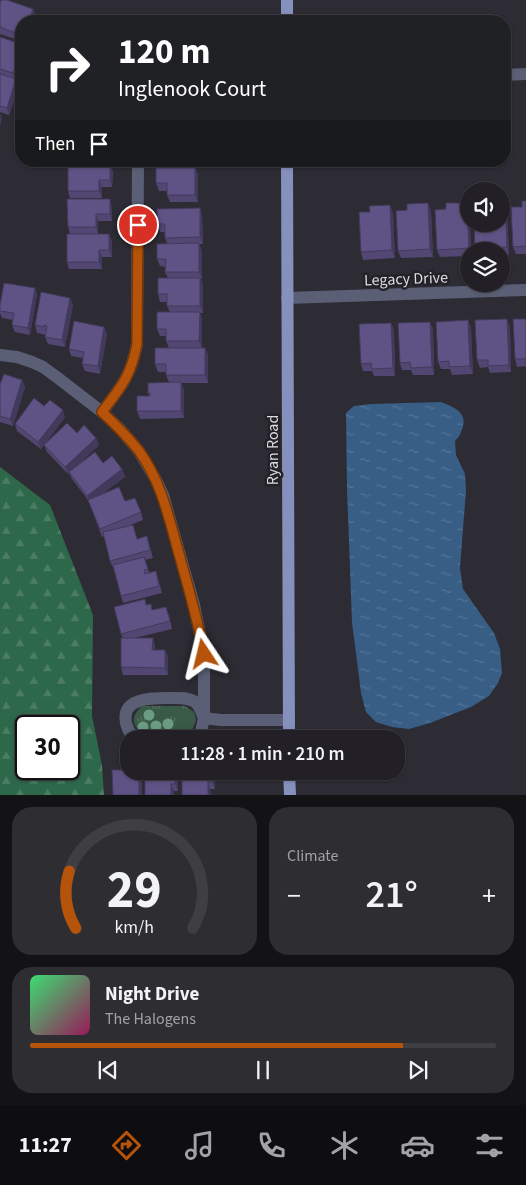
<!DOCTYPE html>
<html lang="en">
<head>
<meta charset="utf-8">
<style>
	:root { --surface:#222026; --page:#2e2d32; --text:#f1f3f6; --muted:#a2a3a7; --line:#3f3e43; --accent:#b45309 }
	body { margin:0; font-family:"Source Sans 3",sans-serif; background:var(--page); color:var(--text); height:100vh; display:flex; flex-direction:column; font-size:19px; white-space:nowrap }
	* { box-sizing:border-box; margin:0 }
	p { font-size:16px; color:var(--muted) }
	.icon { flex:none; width:28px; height:28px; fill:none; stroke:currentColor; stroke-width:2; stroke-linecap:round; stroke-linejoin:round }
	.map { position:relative; height:795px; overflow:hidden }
	.drawer { display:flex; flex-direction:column; gap:12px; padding:12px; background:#131215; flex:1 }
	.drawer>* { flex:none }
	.guide { position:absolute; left:15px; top:15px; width:496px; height:152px; border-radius:20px; box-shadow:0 1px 4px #0004,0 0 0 1px var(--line); background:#202124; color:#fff; overflow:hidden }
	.controls { position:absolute; left:460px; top:182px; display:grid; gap:10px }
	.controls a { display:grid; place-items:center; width:50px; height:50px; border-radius:50%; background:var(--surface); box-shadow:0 1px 4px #0004,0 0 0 1px var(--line); font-size:25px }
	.speed { position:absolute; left:15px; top:715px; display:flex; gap:10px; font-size:25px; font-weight:700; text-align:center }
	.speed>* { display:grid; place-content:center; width:65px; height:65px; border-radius:50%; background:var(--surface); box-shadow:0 1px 4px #0004,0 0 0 1px var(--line); line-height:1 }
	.speed .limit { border:2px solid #111; border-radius:8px; background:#fff; color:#111 }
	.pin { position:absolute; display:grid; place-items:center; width:42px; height:42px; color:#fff; margin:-21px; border:2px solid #fff; border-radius:50%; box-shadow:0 1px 5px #0007 }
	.me { position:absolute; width:55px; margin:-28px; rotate:350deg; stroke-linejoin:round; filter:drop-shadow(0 0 4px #0008) }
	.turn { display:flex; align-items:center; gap:18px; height:105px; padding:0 20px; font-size:22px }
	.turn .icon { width:65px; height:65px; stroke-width:2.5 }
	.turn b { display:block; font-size:35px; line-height:42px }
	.then { display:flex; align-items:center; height:48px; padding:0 20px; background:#0003; gap:10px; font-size:19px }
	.big { font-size:38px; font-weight:600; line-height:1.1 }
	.drawer .card { flex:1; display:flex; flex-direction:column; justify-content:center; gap:8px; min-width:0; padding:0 18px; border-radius:20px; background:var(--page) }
	.drawer .dial { align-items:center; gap:0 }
	.dial svg { height:130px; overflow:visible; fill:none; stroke:var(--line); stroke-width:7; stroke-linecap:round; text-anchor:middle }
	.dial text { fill:var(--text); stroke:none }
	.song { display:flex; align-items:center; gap:15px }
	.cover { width:60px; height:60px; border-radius:8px; background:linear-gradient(135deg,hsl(140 70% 55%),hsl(330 70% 35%)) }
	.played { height:5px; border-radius:2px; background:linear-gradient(90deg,var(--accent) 80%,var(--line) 80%) }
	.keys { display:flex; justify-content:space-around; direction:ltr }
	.heat { display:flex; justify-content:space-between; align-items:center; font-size:28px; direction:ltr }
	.drawer .tiles { flex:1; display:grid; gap:12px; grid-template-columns:1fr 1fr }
	.card:last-child { grid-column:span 2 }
	.trip { position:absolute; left:120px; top:730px; width:285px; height:50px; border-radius:20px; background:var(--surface); box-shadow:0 1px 4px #0004,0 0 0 1px var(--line); font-weight:600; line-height:50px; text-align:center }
	.dock { display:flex; height:80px; justify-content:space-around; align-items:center; background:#0e0d0f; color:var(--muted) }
	.dock .icon { width:35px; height:35px }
	.dock .active { color:var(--accent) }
	.dock b { font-size:22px; color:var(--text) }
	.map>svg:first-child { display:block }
	.grass { fill:url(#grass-tufts) }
	.forest { fill:url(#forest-firs); fill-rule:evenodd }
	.water { fill:url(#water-ripples) }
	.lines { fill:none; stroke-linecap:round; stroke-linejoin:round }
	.minor { stroke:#5a5f75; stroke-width:12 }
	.major { stroke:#8690bc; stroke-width:12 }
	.tree { fill:#6c9b84 }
	.wall { fill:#514772 }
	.shaded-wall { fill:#423a5c }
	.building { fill:#5e5384; stroke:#423a5c }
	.route-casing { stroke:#753606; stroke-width:12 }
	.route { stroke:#b45309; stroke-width:9 }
	.labels { text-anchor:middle; stroke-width:5; stroke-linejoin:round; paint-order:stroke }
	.street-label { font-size:16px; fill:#dcdbe0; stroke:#232229 }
</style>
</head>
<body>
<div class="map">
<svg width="526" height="795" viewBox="0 0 526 795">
	<defs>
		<pattern id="grass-tufts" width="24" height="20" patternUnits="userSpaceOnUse" patternTransform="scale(1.25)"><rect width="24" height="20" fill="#385a47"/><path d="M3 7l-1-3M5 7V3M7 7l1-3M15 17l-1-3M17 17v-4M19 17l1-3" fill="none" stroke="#547161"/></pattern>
		<pattern id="forest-firs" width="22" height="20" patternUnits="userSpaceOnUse" patternTransform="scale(1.25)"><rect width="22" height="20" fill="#2e684a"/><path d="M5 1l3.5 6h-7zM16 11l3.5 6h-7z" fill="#4c7d64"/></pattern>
		<pattern id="water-ripples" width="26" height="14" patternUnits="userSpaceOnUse" patternTransform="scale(1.25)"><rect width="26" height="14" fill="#385e86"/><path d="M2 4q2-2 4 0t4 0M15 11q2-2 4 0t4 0" fill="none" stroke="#547497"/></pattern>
	</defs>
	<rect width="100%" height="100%" fill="#2d2b33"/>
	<path class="grass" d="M142 706H185L194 712 196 720 193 728 186 733H142C131 724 131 716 142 706Z"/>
	<path class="forest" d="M0 467 50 505 93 615 92 716 102 765 104 795H0ZM26 726H69V769H26Z"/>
	<path class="water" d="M441 402C452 406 467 412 463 426 461 433 460 436 455 441L456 455 465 474 466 490 460 568 463 589 494 633 500 649 502 673 498 683 489 696 471 707 430 723 409 729 392 727 376 722 366 712 361 693 352 622 347 489 346 413 354 406 371 404Z"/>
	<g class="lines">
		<g class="minor">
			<path d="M505 75 526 74"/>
			<path d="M287 298 526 290"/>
			<path d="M0 355 17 357 32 362 43 367 58 378 102 412 120 429 139 451 156 480 163 495 194 605 204 654V718L201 732 194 739"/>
			<path d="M102 412C121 387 131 376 137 344L138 161"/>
			<path d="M204 718 221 720H289"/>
			<path d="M136 739C130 735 128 730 126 723 121 698 151 698 168 698 177 698 188 697 195 702 199 705 201 711 203 716"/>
		</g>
		<g class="major">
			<path d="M287 0V21"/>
			<path d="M287 161 289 739"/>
			<path d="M289 771 290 795"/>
		</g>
	</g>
	<g class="tree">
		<circle cx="149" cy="715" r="5.5"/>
		<circle cx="168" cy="724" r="5.5"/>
		<circle cx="156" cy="726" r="5.5"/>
		<circle cx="143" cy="727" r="5.5"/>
	</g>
	<g class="wall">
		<path d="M0 4 33 9 36 16 21 21V41L0 34Z"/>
		<path d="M0 37 21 44V66L16 80 19 86 9 115 0 112Z"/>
		<path d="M69 161H97V164L113 171 112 187H102V198H70L68 191 70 163Z"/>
		<path d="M195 168 198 175V202H170L167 195V191H159L156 183Z"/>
		<path d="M526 201V254H516L513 247 522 207Z"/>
		<path d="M467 203 469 208V224H470L471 251H469V256L440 257 437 250 446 209Z"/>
		<path d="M112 207V221H98V234H109L112 242V257H102V269H69L67 262 70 234 68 227Z"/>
		<path d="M200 208 202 215 203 244H199L202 251V279H201L203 285V313H200L202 320V348H205L208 355V383H181L184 390V418L140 419 137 411 149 396 148 393 169 382 166 375V372H158L155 364 169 348 166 341V336H160L157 329 170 312 167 306V302H160L158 294 168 278 165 272 166 267 160 266 157 259 167 243 165 238V232H160L158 224Z"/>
		<path d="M507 209 509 255H501V251H476L475 249Z"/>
		<path d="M431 211 433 257 401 258 398 251Z"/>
		<path d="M393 212 395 258 363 260 361 252Z"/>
		<path d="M35 288 37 295 30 335 15 332 12 325 13 320 2 318 0 313V305Z"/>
		<path d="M70 298 73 305 65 347 48 344 45 337 46 335 37 333 35 325Z"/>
		<path d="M526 319V366L517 367 515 359Z"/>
		<path d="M468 320 471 328 473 374 452 375 450 369H441L438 362Z"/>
		<path d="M430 322 433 329 434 375H413L411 370H402L400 363Z"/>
		<path d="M391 323 394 330 395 376H374L372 371H363L361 364Z"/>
		<path d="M104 327 107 334 100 374 85 371 82 364 83 358 71 356 69 349Z"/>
		<path d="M510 327 511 372 490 373 488 367 480 368 477 360Z"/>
		<path d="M22 380 25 387 13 426 0 422V384Z"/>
		<path d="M44 406 65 417 45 444 77 433 96 438 99 445 77 466 103 463 122 469 125 477 102 494 125 501 141 512 143 520 128 526 133 525 137 539 147 536 153 558 145 560 149 572 158 578 162 593 123 603 113 568 110 561 104 536 102 537 88 500 72 479 69 473 68 474 47 452 44 445 41 449 17 431 15 424Z"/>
		<path d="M153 610 169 614 172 629 135 638H153L155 646V650H165L168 657V675H123L121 667 123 638 121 634Z"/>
		<path d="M145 771H178V791H174Z"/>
		<path d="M215 771V789H210L211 795H182Z"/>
	</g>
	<g class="shaded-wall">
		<path d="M33 9 36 16 34 21H29Z"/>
		<path d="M21 50V66L16 80 19 86 9 115 7 108 16 80 13 73Z"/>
		<path d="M0 113 2 119 0 126Z"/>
		<path d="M110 164 113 171 112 187 110 180Z"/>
		<path d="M195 168 198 175V202L195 195Z"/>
		<path d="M99 180 102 187V198L99 191Z"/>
		<path d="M110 199 112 207V221L110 214Z"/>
		<path d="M505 201 507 209 509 255 507 247Z"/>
		<path d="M428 203 431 211 433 257 430 249Z"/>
		<path d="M467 203 469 208V224H470L471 251H470L469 248Z"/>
		<path d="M390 205 393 212 395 258 392 250Z"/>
		<path d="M200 208 202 215 203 244 200 237Z"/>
		<path d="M96 214 98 221V234L96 227Z"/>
		<path d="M109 234 112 242V257L109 250Z"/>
		<path d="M199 243 202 251V279L199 272Z"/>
		<path d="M99 250 102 257V269L99 262Z"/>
		<path d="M200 278 203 285V313L200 306Z"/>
		<path d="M35 288 37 295 30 335 28 328Z"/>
		<path d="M70 298 73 305 65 347 62 340Z"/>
		<path d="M200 312 202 320V349L199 341Z"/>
		<path d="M507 319 510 327 511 372 509 365Z"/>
		<path d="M468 320 471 328 473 374 470 366Z"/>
		<path d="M430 322 433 329 434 375 432 367Z"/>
		<path d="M391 323 394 330 395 376 393 368Z"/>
		<path d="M104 327 107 334 100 374 98 366Z"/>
		<path d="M205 348 208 355V383L205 375Z"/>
		<path d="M22 380 25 387 13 426 10 419Z"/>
		<path d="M181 382 184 390V418L181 411Z"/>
		<path d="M63 410 65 417 41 449 38 442Z"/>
		<path d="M96 438 99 445 68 474 65 467Z"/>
		<path d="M122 469 125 477 90 503 87 496Z"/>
		<path d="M153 638 155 646V658L152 650Z"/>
		<path d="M165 650 168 657V675L165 668Z"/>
		<rect x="139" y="771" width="3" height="24"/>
		<path d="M175 771H178V791L175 784Z"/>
		<path d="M212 771H215V789L212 781Z"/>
		<path d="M208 781 210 789 211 795H208Z"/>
		<path d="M171 784 174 791V795H171Z"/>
	</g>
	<g class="building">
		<path d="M1 0H7L33 9 29 21H21V35L0 27V4Z"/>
		<path d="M0 37 21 44V50L13 73 0 69Z"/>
		<path d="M0 74 16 79 7 108 0 106Z"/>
		<path d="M68 163 110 164V180H99V191H68Z"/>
		<path d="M156 168H195V195H167V183H156Z"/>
		<path d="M67 199H110V214H96V227H68Z"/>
		<path d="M505 201 507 247 475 249 474 224H501V202Z"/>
		<path d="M522 201H526V246L513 247 511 207H522Z"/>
		<path d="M428 203 430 249 398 251 396 211 407 210V204Z"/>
		<path d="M446 203H467L469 248 437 250 435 210 446 209Z"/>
		<path d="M390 205 392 250 361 252 359 212H370L369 206Z"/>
		<path d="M200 208V237L165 238V224H158L157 209Z"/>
		<path d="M67 234H109V250H99V262H67Z"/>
		<path d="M199 243V272H165L166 259H157V244Z"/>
		<path d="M158 278H200V306H167V294H158Z"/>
		<path d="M4 283 35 288 28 328 12 325 14 313 0 311V305Z"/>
		<path d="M41 292 70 298 62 340 45 337 47 326 44 325V327L35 325Z"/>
		<path d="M157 312H200L199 341H166V329H157Z"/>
		<path d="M507 319 509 365 488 366V360H477L475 320Z"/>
		<path d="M513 319H526V364V359H515Z"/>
		<path d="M468 320 470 366 449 367V361L438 362 436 322Z"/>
		<path d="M74 321 104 327 98 366 82 364 84 352 69 349Z"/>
		<path d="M430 322 432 367 411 368 410 362 400 363 398 323Z"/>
		<path d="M391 323 393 368 372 369 371 363 361 364 359 324Z"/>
		<path d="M155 348H205V375H166V364H155Z"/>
		<path d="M4 374 22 380 10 419 0 416V384Z"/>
		<path d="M181 382V411H137V396H150V393H148V383Z"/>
		<path d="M34 398 44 406 50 400 63 410 38 442 15 424Z"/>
		<path d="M67 423 77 433 84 425 96 438 65 467 44 445Z"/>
		<path d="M95 452 103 463 112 456 122 469 87 496 69 472Z"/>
		<path d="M119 487 125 501 135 498 141 512 100 529 88 500Z"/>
		<path d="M133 525 137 539 147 536 150 550 110 561 103 532Z"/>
		<path d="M144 557 148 569 144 570 145 574 156 571 159 586 121 596 113 565Z"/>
		<path d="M145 599 146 605 151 604 152 610 166 607 170 621 121 634 114 607Z"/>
		<path d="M121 638H153L152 650H165V668L121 667Z"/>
		<path d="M123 759H129V771H139V795H113L112 770H122Z"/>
		<path d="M145 771H175V784H171V795H145Z"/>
		<path d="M182 771H212V781H208V795H182Z"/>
	</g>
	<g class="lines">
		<defs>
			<path id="route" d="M138 225 137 344C131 376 121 387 102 412 115 424 128 437 139 451 161 481 169 518 179 554 188 587 198 620 204 654"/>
		</defs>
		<use href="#route" class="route-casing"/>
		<use href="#route" class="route"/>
	</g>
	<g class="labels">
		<g class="street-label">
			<text transform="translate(406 278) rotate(-2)" y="6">Legacy Drive</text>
			<text transform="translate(272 450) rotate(-90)" y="6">Ryan Road</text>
		</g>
	</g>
</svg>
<div class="controls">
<a><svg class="icon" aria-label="sound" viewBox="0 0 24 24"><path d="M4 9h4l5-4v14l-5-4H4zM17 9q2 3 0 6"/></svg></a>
<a><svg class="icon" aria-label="layers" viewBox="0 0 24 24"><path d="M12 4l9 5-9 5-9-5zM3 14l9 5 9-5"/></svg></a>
</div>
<div class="speed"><div class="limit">30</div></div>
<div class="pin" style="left:138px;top:225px;background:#d93025"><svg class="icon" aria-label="arrive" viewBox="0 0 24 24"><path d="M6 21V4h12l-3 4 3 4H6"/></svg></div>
<svg class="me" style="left:204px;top:654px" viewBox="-20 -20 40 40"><path d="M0-17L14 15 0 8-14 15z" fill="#b45309" stroke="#fff" stroke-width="4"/></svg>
<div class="trip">11:28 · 1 min · 210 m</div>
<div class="guide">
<div class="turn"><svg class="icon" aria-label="right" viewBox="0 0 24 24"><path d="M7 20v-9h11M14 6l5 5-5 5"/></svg><div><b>120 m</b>Inglenook Court</div></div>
<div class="then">Then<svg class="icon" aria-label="arrive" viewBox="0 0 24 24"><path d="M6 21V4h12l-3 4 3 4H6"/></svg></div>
</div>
</div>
<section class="drawer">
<div class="tiles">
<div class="card dial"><svg viewBox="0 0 100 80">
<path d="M14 69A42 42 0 1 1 86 69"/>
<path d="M14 69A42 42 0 0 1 10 34" stroke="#b45309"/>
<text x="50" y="56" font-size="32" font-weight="700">29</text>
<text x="50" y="72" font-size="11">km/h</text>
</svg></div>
<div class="card"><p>Climate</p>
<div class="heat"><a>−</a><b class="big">21°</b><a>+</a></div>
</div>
<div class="card">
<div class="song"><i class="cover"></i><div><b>Night Drive</b><p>The Halogens</p></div></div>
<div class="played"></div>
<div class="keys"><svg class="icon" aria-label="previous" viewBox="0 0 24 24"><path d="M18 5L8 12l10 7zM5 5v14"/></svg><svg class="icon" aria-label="pause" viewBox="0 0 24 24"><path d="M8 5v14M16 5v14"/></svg><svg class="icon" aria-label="next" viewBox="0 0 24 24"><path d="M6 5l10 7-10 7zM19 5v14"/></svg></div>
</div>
</div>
</section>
<nav class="dock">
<b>11:27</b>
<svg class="icon active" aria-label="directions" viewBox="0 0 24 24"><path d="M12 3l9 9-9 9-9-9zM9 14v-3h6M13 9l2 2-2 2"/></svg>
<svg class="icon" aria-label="music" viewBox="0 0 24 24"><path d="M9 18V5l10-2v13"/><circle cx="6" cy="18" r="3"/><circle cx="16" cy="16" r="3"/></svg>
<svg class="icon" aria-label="phone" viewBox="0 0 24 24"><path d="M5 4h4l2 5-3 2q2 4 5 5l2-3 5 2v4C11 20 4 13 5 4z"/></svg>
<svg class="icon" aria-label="climate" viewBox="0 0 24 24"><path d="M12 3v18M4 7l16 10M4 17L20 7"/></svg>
<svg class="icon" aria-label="car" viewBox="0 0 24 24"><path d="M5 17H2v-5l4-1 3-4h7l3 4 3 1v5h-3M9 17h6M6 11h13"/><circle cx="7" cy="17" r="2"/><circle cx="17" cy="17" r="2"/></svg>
<svg class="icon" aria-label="filters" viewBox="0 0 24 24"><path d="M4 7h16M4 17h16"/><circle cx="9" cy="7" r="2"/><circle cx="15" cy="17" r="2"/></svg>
</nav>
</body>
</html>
